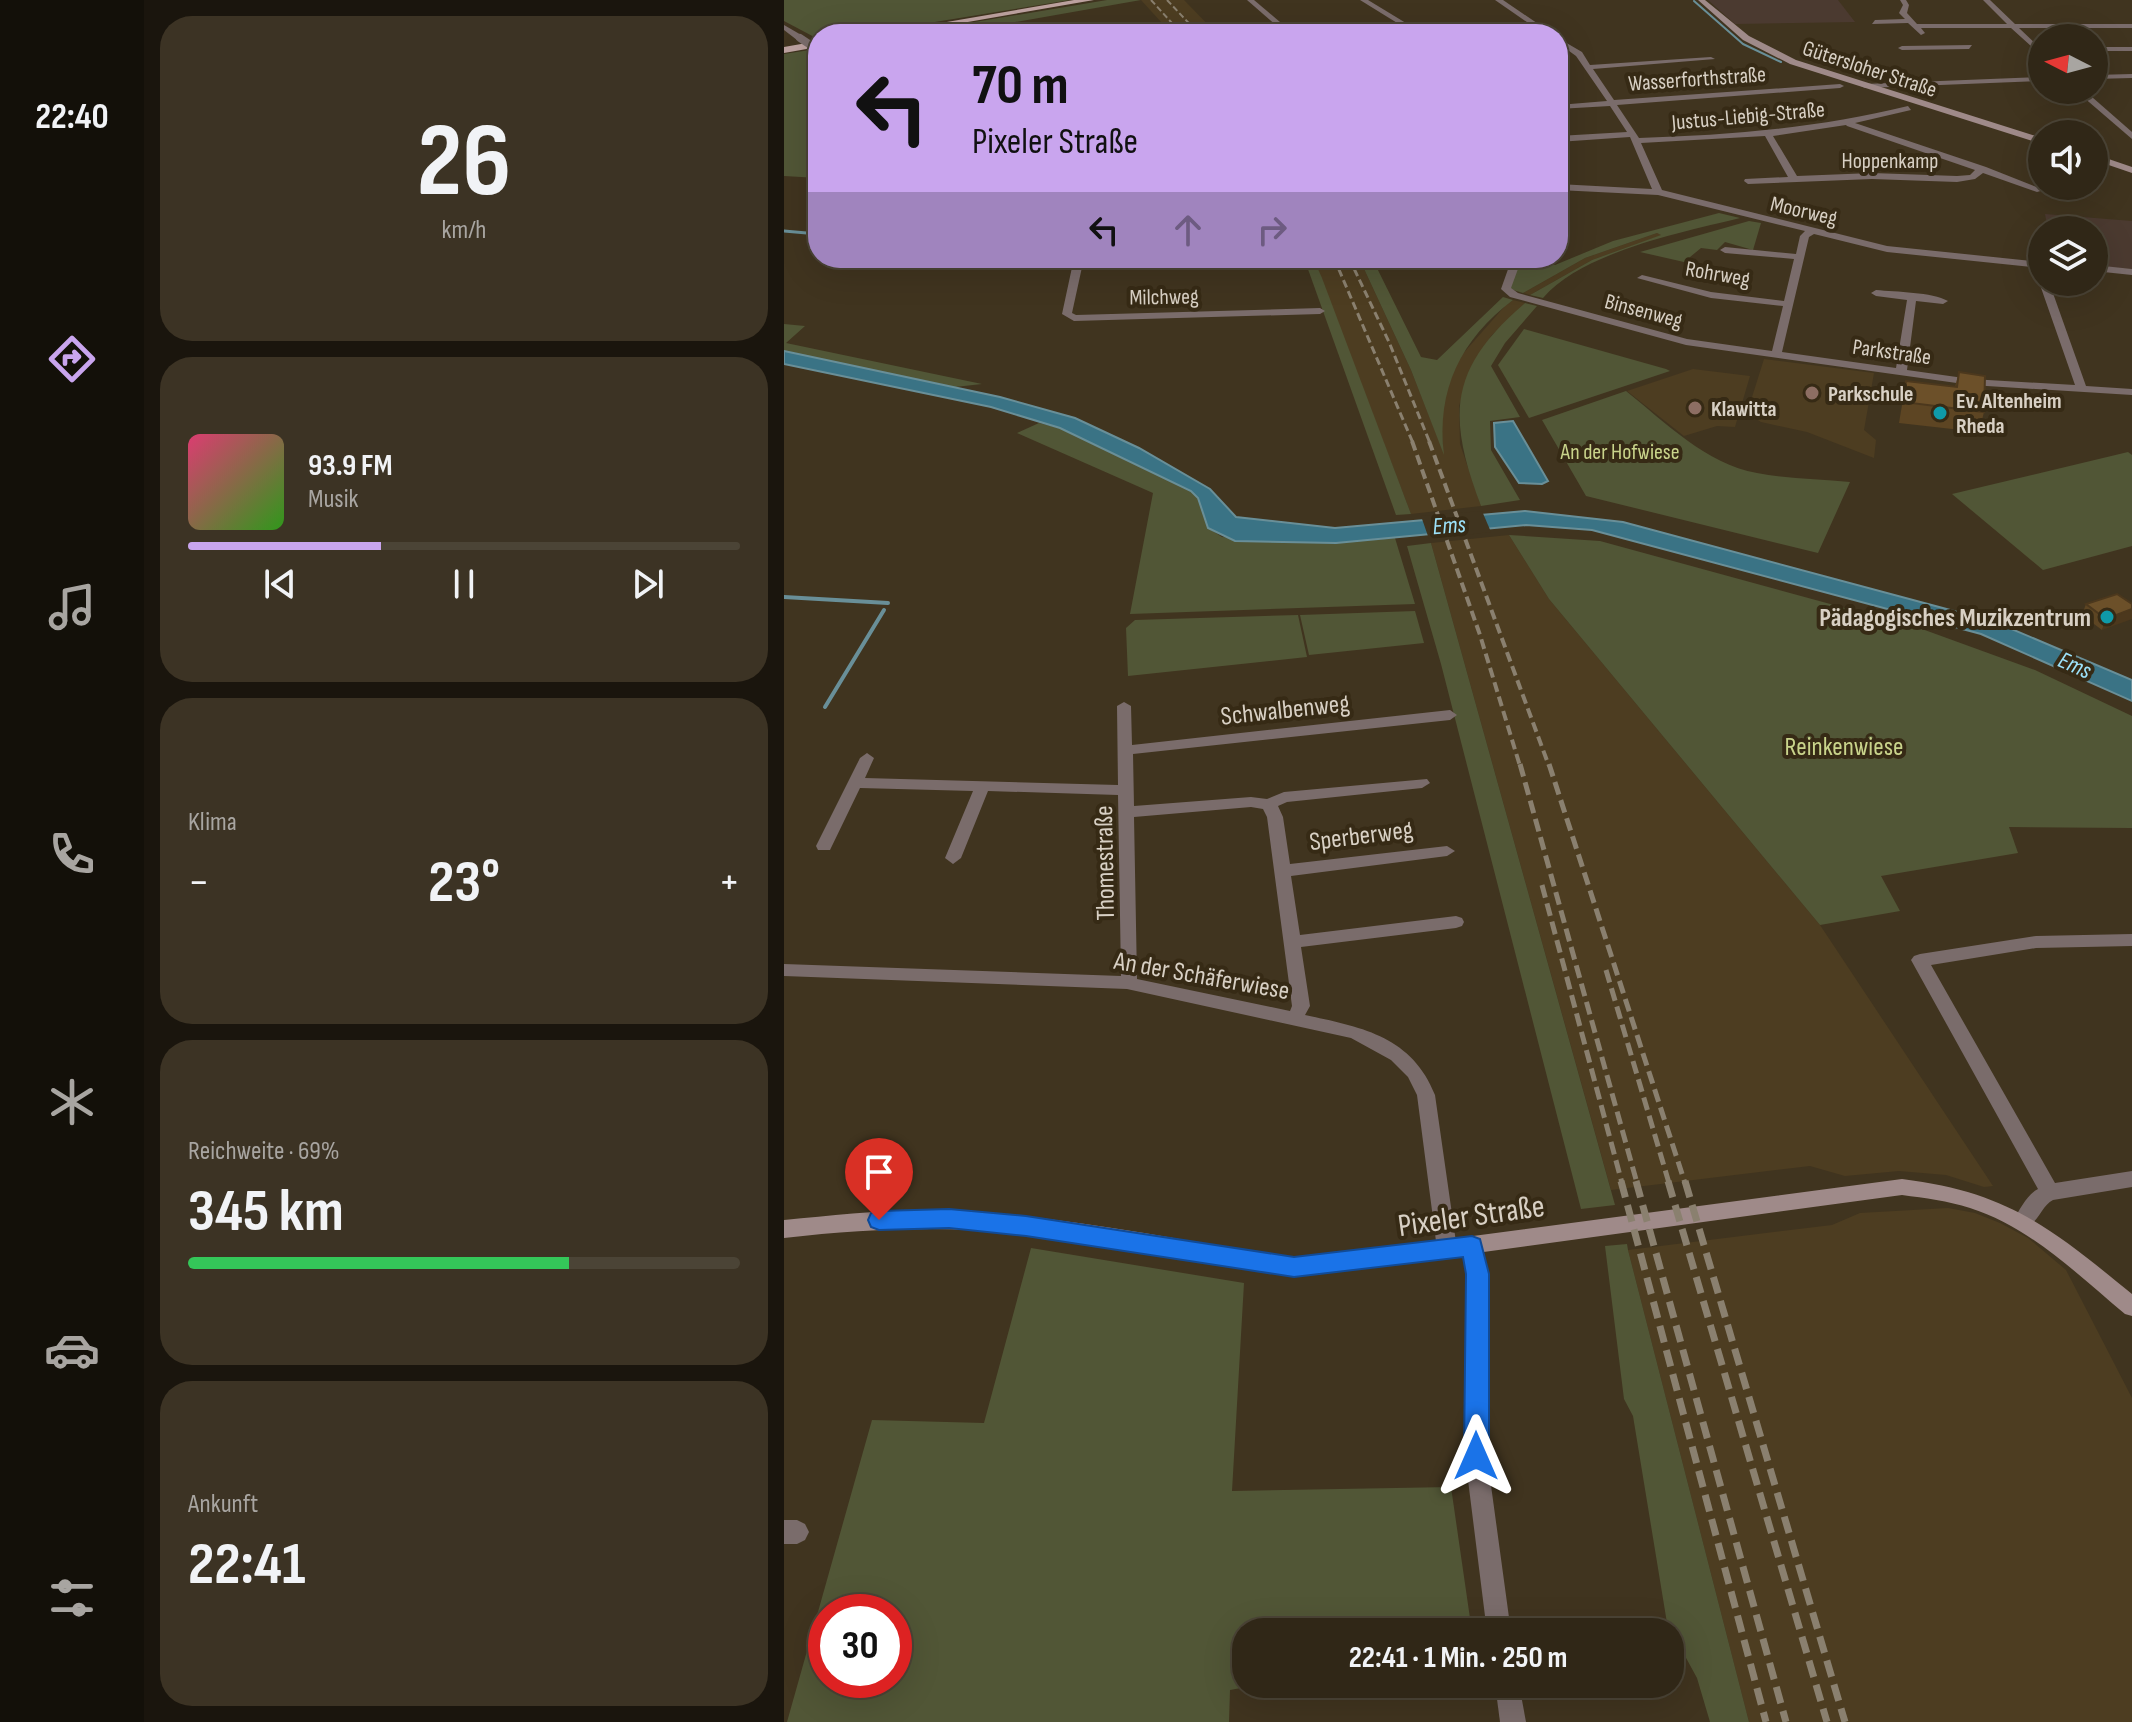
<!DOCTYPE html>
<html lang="de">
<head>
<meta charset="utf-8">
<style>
	:root { --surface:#302717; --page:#3c3324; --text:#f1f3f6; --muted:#a8a5a1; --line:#4b4436; --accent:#c9a5ee }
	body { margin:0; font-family:"Sofia Sans Condensed",sans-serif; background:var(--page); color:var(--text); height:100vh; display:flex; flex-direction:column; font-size:30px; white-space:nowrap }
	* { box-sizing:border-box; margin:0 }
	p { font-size:26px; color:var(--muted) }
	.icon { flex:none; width:44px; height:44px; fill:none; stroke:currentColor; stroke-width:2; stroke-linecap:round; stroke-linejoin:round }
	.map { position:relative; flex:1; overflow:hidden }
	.sheet { display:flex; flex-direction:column; gap:16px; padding:16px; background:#1a150d; width:640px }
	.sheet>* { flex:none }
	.top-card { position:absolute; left:24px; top:24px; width:760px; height:244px; border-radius:32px; box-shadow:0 8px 32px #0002,0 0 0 2px var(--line); background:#c9a5ee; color:#111; overflow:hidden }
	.needle { width:52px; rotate:276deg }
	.controls { position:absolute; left:1244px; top:24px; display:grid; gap:16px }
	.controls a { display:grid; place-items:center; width:80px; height:80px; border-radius:50%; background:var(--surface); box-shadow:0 8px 32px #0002,0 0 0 2px var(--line); font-size:40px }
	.speed { position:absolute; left:24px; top:1594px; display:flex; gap:16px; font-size:40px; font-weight:700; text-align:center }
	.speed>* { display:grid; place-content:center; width:104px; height:104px; border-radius:50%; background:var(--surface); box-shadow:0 8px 32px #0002,0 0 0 2px var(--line); line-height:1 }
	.speed .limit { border:12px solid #d22; background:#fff; color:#111 }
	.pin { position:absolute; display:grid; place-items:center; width:68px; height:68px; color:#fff; margin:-82px -34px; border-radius:50% 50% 50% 0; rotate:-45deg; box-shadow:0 0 8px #0007 }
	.pin .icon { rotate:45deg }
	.me { position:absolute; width:88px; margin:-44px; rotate:0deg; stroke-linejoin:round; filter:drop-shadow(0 0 6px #0008) }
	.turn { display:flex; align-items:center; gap:28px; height:168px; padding:0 32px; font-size:36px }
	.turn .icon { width:104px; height:104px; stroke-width:2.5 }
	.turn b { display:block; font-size:56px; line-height:68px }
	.lanes { display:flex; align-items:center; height:76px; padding:0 32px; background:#0003; justify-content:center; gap:40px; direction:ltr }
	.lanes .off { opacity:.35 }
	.big { font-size:60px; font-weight:700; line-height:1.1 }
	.sheet .card { flex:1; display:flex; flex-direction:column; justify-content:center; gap:12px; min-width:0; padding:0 28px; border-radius:32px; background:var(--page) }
	.sheet .dial { align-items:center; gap:0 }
	.dial b { font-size:104px; line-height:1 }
	.song { display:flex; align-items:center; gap:24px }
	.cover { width:96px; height:96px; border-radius:12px; background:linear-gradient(135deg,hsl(340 70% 55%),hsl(110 70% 35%)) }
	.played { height:8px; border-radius:4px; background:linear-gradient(90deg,var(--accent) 35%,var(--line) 35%) }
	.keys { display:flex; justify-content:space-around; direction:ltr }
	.heat { display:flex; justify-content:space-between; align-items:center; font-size:44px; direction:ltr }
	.charge { height:12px; border-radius:6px; background:linear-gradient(90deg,#34c759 69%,var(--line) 0) }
	.trip { position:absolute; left:448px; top:1618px; width:452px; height:80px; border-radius:32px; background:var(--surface); box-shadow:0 8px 32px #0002,0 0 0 2px var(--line); font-weight:700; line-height:80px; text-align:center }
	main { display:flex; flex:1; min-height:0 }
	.tabs { display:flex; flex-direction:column; width:144px; justify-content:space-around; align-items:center; background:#131009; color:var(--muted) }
	.tabs .icon { width:56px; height:56px }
	.tabs .active { color:var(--accent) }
	.tabs b { font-size:36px; color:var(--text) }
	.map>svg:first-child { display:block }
	.commercial { fill:#4b3a30 }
	.built { fill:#4d3d21 }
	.green { fill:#515636; fill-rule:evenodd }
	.water { fill:#3a7385; stroke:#698f98; stroke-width:2 }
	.pier { fill:#40341f }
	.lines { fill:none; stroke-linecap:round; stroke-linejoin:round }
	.stream-far2 { stroke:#698f98; stroke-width:2 }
	.stream-far1 { stroke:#698f98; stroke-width:3 }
	.stream { stroke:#698f98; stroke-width:4 }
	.street { fill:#7a6c6b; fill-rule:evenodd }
	.secondary { fill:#9f8a89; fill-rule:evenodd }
	.primary { fill:#bca19f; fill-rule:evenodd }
	.rail-far4 { stroke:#8a806f; stroke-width:2; stroke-dasharray:6 3; stroke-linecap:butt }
	.rail-far3 { stroke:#8a806f; stroke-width:3; stroke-dasharray:8 4; stroke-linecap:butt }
	.rail-far2 { stroke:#8a806f; stroke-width:4; stroke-dasharray:10 5; stroke-linecap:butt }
	.rail-far1 { stroke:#8a806f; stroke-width:5; stroke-dasharray:13 6; stroke-linecap:butt }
	.rail { stroke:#8a806f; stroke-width:7; stroke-dasharray:17 8; stroke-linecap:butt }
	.street-bridge { stroke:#7a6c6b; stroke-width:8 }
	.wall { fill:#5d4523 }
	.shaded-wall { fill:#4c381d }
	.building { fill:#6c5029; stroke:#4c381d; stroke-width:2 }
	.route { fill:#1a73e8; stroke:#114b97; stroke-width:2 }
	.education-dot { fill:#8d6e63; stroke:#362a15; stroke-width:3 }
	.culture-dot { fill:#0f9aa8; stroke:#362a15; stroke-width:3 }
	.labels { text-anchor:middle; stroke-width:8; stroke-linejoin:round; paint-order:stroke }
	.far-street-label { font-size:22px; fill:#d8d0c4; stroke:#362a15 }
	.far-poi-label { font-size:22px; font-weight:bold; fill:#d8d0c4; stroke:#362a15; text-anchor:start }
	.far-park-label { font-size:22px; fill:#c9d48b; stroke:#362a15 }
	.far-water-label { font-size:24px; font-style:italic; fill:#9de3fb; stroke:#362a15 }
	.poi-label { font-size:26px; font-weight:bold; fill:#d8d0c4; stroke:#362a15; text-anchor:end }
	.street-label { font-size:26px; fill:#d8d0c4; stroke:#362a15 }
	.park-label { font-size:26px; fill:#c9d48b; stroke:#362a15 }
	.near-street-label { font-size:32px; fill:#d8d0c4; stroke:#362a15 }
</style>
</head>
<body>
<main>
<nav class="tabs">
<b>22:40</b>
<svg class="icon active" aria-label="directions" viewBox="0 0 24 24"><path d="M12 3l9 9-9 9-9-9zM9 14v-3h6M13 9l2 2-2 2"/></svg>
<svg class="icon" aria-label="music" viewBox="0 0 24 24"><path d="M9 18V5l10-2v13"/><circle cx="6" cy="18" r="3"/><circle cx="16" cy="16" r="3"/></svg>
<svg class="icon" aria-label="phone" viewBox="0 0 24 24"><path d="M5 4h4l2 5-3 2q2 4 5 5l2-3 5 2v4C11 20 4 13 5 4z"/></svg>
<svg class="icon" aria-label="climate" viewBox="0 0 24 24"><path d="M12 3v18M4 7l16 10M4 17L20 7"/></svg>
<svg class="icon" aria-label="car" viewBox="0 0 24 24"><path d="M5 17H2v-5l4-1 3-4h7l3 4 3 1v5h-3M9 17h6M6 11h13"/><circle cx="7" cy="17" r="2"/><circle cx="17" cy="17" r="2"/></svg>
<svg class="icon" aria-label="filters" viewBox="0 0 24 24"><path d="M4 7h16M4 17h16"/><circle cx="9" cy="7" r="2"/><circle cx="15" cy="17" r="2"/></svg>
</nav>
<section class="sheet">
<div class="card dial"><b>26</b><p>km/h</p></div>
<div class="card">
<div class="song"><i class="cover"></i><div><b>93.9 FM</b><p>Musik</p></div></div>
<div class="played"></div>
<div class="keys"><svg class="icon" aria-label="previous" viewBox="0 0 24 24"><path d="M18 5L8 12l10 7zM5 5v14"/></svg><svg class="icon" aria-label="pause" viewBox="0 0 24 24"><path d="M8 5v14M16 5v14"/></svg><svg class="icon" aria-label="next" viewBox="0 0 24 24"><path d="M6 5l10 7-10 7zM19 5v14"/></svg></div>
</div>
<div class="card"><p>Klima</p>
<div class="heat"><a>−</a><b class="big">23°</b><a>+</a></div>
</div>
<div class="card"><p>Reichweite · 69%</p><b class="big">345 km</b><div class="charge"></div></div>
<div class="card"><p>Ankunft</p><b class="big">22:41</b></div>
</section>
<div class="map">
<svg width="1348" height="1722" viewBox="0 0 1348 1722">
	<rect width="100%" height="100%" fill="#40341f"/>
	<g class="commercial">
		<path d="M924 0H1054L1071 22 951 24Z"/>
		<path d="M1261 214 1348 221V269L1310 266V230H1264Z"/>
	</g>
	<g class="built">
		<path d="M357 0H400L433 34H388Z"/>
		<path d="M873 233 878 235 808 260 746 295 739 293 801 258Z"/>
		<path d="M529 258H575L627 370 659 451 657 418 661 392 676 357 721 306 729 300 741 303 707 336 686 370 675 406 676 444 697 506 627 514Z"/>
		<path d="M980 359 1090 373 1080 430 1092 440 1090 458 1023 432 977 422 963 413Z"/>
		<path d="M909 369 966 376 951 427 933 426 900 436 843 391Z"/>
		<path d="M725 535 765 599 1036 925 1209 1186 1200 1187 1162 1175 1115 1171 1061 1176 1026 1166 827 1190 647 543Z"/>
		<path d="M1164 1208 1191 1213 1216 1223 1244 1238 1282 1270 1348 1398V1722H965L844 1250 1048 1225 1076 1213Z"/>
	</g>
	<g class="green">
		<path d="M0 0H286L77 34H34V39L0 21Z"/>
		<path d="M323 0H357L163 34H119Z"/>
		<path d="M26 50 34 55V178L0 176V54Z"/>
		<path d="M935 213 956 218C899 232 798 252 759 298L746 295 808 260 877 235 873 233 801 258 739 293 726 289 736 258 771 265 829 241Z"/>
		<path d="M965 221 977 223 969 250 941 242 933 250 917 248 900 262 856 252Z"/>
		<path d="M520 258H529L538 278 627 514 612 515Z"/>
		<path d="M575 258H588L637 357 653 360 719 297 729 300C677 339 652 390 660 455L627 370Z"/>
		<path d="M741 303 753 306 721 343 707 366 736 417 706 421 707 450 736 500 697 506C663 416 664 369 741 303Z"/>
		<path d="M0 324 21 326 2 343 198 384 171 387 0 351Z"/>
		<path d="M740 329 882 369 886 371 745 418 714 365Z"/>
		<path d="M842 391C881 422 922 464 973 473 1003 479 1035 479 1066 482L1034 553 802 496 758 420Z"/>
		<path d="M255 423C309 435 358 466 407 491L414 498 424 528 438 537 552 543 611 538 631 604 346 614 369 493 233 433Z"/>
		<path d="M1344 452 1348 455V546L1259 570 1168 494Z"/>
		<path d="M725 535 816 541 1138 629 1251 670 1348 716V828L1225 827 1234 853 1097 876 1116 911 1036 925 765 599Z"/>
		<path d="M647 543 831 1205 797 1209 657 664 623 546Z"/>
		<path d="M631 611 640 643 525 655 516 615Z"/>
		<path d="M514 615 523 657 344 676 342 628 351 620Z"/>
		<path d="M843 1244 844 1250 965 1722H926L913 1678 883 1623 849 1416 840 1399 821 1246Z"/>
		<path d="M247 1248 460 1283 448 1491 667 1487 688 1632H462V1684H479L446 1690 445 1722H3L88 1420 200 1423ZM42 1612H110V1680H42Z"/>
	</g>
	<g class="water">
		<path d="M0 351 216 397 291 418 355 448 426 489 452 517 551 528 741 511 839 522 1211 622 1348 680V701L1197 634 808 530 742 525 552 543 451 541 424 528 414 498 407 491 276 428 207 407 0 364Z"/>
		<path d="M729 421 764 481 758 484 735 483 711 447 710 423Z"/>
	</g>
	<path class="pier" d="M698 511 707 532 645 539 637 516Z"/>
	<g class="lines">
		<path class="stream-far2" d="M910 1 959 44 997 62"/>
		<path class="stream-far1" d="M0 231 34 234"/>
		<g class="stream">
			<path d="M0 597 104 603"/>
			<path d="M41 707 100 610"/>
		</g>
		<g class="street">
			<path d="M463 0H470L510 34H502Z"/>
			<path d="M576 0H584L640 34H631Z"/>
			<path d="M711 0H719L769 34H760Z"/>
			<path d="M1116 0H1122L1125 5 1123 13 1133 24H1223L1199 0H1206L1231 24H1348V28H1235L1258 50V56L1227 28H1137L1141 33 1137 35 1124 23 1088 24 1091 20 1121 19 1115 13 1119 5Z"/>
			<path d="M0 25 19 36V40H13L0 30Z"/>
			<path d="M326 31 329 34H318L319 32Z"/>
			<path d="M774 38 798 52 806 65 927 57 931 59 809 69 830 100 1056 84 1060 86 1056 88 833 105 855 138C946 135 1035 128 1124 106L1127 110 1071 123 1202 167 1260 190 1253 192 1199 173 1191 179 1173 182 1088 179 964 184 960 181 961 179 1004 177 981 136 857 143 878 190 1103 246 1258 262V268L1103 252 1030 234 1025 237 998 352 1112 368 1123 300 1092 296 1087 293 1092 290C1112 292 1148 292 1164 301L1159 304 1132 301 1123 370 1187 379 1291 385 1255 282 1258 280V282H1265L1302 386 1348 389V395L1187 385 902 345 726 297 717 289 728 258H738L727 288 734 293 903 339 988 351 999 306 927 298 853 278 858 275 927 292 1000 301 1010 259 941 253 936 250 941 247 1012 254 1016 236 1021 231 874 195 774 190V184L868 189 846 137 774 142V136L843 132 826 106 774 109V105L823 101 792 56 774 43ZM1062 125 1063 126 1191 170 1186 175 1173 176 1088 173 1013 176 989 136Z"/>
			<path d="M1188 45 1185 49 1118 50 1114 48 1118 46Z"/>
			<rect x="1310" y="47" width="38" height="4"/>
			<path d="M1348 74V78L1310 79V75Z"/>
			<path d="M1258 77V81L1081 88 1077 86 1081 84Z"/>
			<path d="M1291 90H1300L1348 132V139Z"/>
			<path d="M290 258H300L288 313 292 315 536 308 541 311 536 314 290 321 278 314Z"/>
			<path d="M1310 265 1348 269V275L1310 271Z"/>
			<path d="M340 702 347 706 348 745 666 710 673 715 666 720 349 754 350 806 467 797 483 799 500 792 643 779 646 783 638 788 503 802 494 806 499 817 506 864 663 846 671 851 663 856 507 876 516 935 672 916 678 918 680 922 678 926 672 928 517 947 526 1006 521 1015C577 1027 628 1036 651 1095L673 1249 670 1255 663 1258 656 1255 653 1249 633 1095 624 1077 607 1060 567 1038 343 989 0 976V964L337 976 334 795 204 791 177 858 169 864 161 858 189 791 76 788 46 850H34L32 846 76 758 83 753 90 758 81 778 334 785 333 706ZM467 807 479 809 483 817 508 1006 506 1011 353 979 350 817Z"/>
			<path d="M1348 934V946L1252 948 1147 965 1271 1183 1348 1171V1187L1269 1200C1255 1207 1252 1233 1233 1226L1230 1220C1235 1210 1244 1194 1254 1189L1127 960 1130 956 1136 954 1252 936Z"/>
			<path d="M688 1237 695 1240 703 1274V1456L727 1632H703L681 1456 683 1274 678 1246 681 1240Z"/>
			<path d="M0 1520H13L21 1524 25 1532 21 1540 13 1544H0Z"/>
			<path d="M711 1684H735L742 1722H716Z"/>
		</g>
		<g class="secondary">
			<path d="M914 0H921L965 36 1012 60 1258 138V144L1006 64 959 40Z"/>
			<path d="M1310 154 1348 167V173L1310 160Z"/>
			<path d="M1118 1179C1225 1192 1268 1229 1348 1294V1316L1341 1314C1293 1274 1246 1227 1186 1208 1164 1201 1141 1198 1118 1195L530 1275C448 1273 368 1251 287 1239 187 1225 100 1227 0 1238V1220C55 1215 110 1208 165 1211 276 1215 384 1238 493 1256L530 1257Z"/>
		</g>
		<g class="primary">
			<path d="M290 0H310L115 34H93Z"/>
			<path d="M34 41V47L0 53V47Z"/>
		</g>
		<g class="rail-far4">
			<path d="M367 0 398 34"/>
			<path d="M383 0 415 34"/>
		</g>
		<g class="rail-far3">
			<path d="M550 258 629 443"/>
			<path d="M565 258 605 342 646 443"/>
		</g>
		<g class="rail-far2">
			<path d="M628 441 696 635 736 766"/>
			<path d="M645 441 765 766"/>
		</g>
		<g class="rail-far1">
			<path d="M736 764 853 1183"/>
			<path d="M765 764 901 1183"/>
			<path d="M758 885 838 1183"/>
			<path d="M822 970 885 1183"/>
		</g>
		<g class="rail">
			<path d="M837 1181 982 1722"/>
			<path d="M852 1181 1002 1722"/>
			<path d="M884 1181 1043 1722"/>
			<path d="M901 1181 1061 1722"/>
		</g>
		<path class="street-bridge" d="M16 38 34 50"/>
	</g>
	<g class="wall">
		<path d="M1175 372 1200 412 1195 432 1115 423 1122 381 1171 387Z"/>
		<path d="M1333 594 1318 630 1298 615 1302 604Z"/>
	</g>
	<path class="shaded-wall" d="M1348 609V619L1318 630 1322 619Z"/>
	<g class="building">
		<path d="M1175 372 1201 376 1200 412 1119 402 1122 381 1173 387Z"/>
		<path d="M1333 594 1348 604V609L1322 619 1302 604Z"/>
	</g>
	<path class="route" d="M165 1209 242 1216 510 1257 688 1236 696 1239 705 1274V1456L701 1465 692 1469 683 1465 680 1456 682 1274 679 1257 510 1277 242 1236 165 1228 95 1230 87 1227 84 1220 87 1213 95 1211Z"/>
	<g class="education-dot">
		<circle cx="1028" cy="393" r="8"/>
		<circle cx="911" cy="408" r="8"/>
	</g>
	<g class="culture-dot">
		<circle cx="1156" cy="413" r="8"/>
		<circle cx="1323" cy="617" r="8"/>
	</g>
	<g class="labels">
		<g class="far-street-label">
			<text transform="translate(1086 68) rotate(18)" y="8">Gütersloher Straße</text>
			<text transform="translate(913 78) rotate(-4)" y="8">Wasserforthstraße</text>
			<text transform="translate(964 115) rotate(-5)" y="8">Justus-Liebig-Straße</text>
			<text x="1106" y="168">Hoppenkamp</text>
			<text transform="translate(1020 210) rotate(13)" y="8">Moorweg</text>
			<text transform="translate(934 273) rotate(10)" y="8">Rohrweg</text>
			<text transform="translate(380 296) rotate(-1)" y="8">Milchweg</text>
			<text transform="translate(860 310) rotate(15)" y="8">Binsenweg</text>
			<text transform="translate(1108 351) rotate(8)" y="8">Parkstraße</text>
		</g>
		<g class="far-poi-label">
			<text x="1044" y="401">Parkschule</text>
			<text x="1172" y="408">Ev. Altenheim<tspan x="1172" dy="25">Rheda</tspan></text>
			<text x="927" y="416">Klawitta</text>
		</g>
		<g class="far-park-label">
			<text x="836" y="459">An der Hofwiese</text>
		</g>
		<g class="far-water-label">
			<text transform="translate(665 525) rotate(-4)" y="8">Ems</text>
			<text transform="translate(1291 665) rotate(24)" y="8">Ems</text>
		</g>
		<g class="poi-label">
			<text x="1307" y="626">Pädagogisches Muzikzentrum</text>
		</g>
		<g class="street-label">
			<text transform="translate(501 709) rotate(-6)" y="9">Schwalbenweg</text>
			<text transform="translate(577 835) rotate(-7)" y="9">Sperberweg</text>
			<text transform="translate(320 863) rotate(-91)" y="9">Thomestraße</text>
			<text transform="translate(418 975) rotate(10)" y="9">An der Schäferwiese</text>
		</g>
		<g class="park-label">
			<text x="1060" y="755">Reinkenwiese</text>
		</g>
		<g class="near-street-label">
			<text transform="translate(687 1215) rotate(-8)" y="11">Pixeler Straße</text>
		</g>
	</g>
</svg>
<div class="controls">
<a><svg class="needle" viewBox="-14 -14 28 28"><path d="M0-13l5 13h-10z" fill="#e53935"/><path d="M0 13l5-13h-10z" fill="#a8a5a1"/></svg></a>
<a><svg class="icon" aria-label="sound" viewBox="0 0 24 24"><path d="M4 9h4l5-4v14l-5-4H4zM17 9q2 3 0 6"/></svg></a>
<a><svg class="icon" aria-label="layers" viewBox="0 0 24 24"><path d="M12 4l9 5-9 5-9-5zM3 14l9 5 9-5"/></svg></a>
</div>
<div class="speed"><div class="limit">30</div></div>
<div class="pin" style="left:95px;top:1220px;background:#d93025"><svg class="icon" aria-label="arrive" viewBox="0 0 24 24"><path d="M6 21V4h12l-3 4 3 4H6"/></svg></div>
<svg class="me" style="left:692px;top:1456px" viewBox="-20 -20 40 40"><path d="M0-17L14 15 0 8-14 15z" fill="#1a73e8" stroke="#fff" stroke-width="4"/></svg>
<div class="trip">22:41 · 1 Min. · 250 m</div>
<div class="top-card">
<div class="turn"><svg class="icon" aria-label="left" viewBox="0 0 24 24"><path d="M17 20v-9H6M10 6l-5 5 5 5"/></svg><div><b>70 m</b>Pixeler Straße</div></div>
<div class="lanes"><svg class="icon" aria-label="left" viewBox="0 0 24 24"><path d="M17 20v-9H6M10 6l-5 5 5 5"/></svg><svg class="icon off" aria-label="ahead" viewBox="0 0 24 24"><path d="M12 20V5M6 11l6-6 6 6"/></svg><svg class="icon off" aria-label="right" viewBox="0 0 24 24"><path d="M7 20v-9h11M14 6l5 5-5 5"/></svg></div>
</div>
</div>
</main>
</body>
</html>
